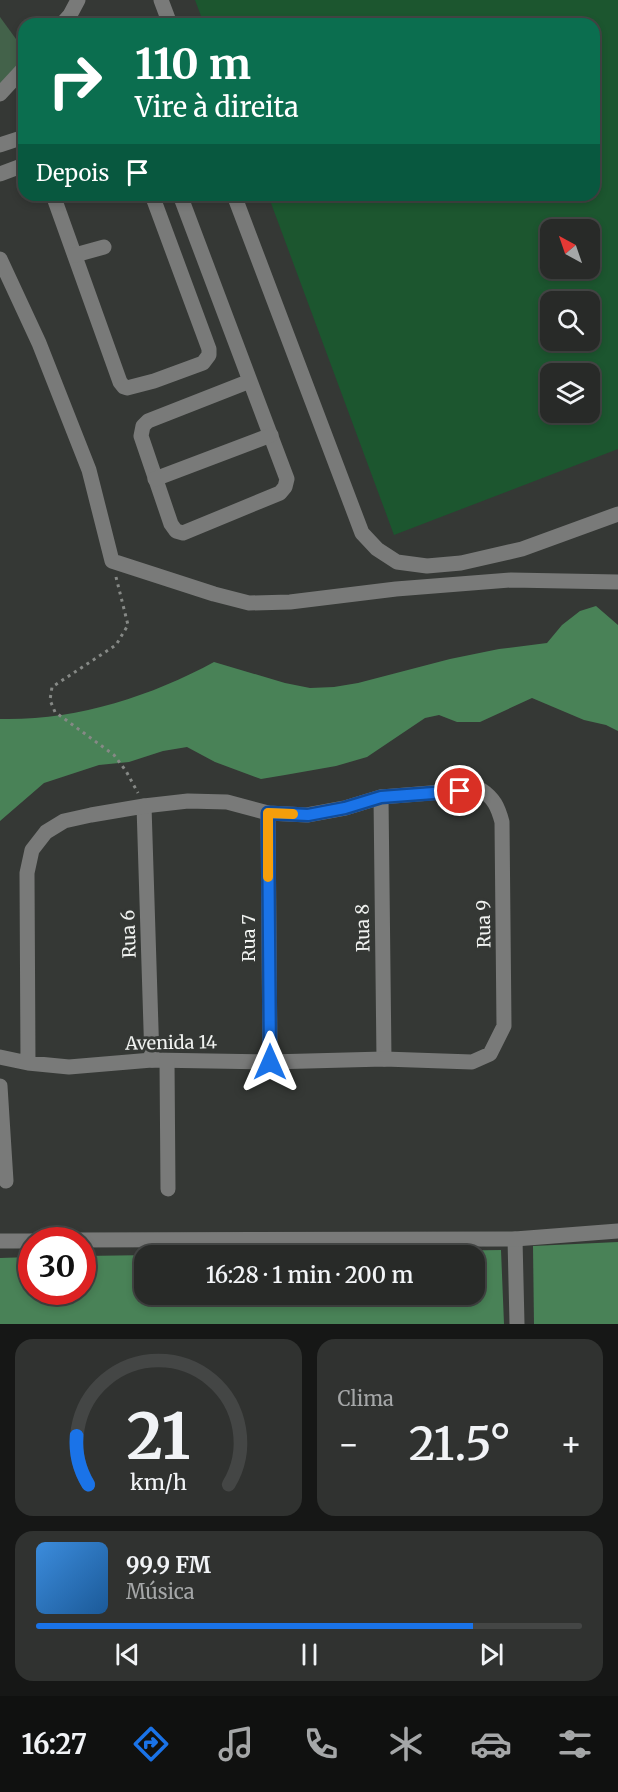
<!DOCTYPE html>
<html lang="pt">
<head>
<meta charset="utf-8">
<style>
	:root { --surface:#282a28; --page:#303230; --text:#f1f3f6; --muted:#a5a7a8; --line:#444645; --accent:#1a73e8 }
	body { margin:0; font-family:Merriweather,serif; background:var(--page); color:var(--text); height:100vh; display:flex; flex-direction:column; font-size:22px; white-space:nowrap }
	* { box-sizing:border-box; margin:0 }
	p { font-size:20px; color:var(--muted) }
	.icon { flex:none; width:33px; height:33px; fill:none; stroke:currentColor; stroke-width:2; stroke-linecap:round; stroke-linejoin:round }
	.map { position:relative; height:1324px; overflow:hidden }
	.details { display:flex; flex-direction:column; gap:15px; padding:15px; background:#161716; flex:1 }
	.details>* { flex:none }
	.banner { position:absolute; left:18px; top:18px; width:582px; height:183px; border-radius:18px; box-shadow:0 3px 9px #0003,0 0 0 2px var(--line); background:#0b6e4f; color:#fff; overflow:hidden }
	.needle { width:39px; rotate:320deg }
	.controls { position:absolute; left:540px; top:219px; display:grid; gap:12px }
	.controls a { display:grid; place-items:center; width:60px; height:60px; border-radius:12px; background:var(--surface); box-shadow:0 3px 9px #0003,0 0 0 2px var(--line); font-size:30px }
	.speed { position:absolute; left:18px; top:1227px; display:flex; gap:12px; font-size:30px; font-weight:700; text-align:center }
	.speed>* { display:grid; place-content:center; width:78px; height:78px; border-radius:50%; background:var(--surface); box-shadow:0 3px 9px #0003,0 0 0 2px var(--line); line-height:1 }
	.speed .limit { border:9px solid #d22; background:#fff; color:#111 }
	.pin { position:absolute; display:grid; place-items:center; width:51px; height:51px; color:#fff; margin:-26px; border:3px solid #fff; border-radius:50%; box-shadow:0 2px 6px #0007 }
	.me { position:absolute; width:66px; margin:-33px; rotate:0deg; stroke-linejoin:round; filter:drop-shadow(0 0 4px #0008) }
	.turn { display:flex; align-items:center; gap:21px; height:126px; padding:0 18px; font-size:27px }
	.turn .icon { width:78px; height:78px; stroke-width:2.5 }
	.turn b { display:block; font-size:42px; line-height:51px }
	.then { display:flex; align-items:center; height:57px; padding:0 18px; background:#0003; gap:12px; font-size:22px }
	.big { font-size:45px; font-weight:600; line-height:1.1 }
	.details .card { flex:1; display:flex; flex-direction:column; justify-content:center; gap:9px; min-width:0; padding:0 21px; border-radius:18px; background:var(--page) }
	.details .dial { align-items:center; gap:0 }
	.dial svg { height:156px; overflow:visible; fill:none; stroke:var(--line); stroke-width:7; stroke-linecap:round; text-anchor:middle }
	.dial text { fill:var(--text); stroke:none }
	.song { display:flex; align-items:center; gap:18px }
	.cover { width:72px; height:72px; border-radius:9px; background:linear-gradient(135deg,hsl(210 70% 55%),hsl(210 70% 35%)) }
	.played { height:6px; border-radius:3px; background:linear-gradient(90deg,var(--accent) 80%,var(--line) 80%) }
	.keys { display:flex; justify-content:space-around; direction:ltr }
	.heat { display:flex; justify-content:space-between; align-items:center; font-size:33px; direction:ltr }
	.details .tiles { flex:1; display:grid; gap:15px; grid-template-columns:1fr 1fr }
	.card:last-child { grid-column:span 2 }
	.trip { position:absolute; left:134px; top:1245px; width:351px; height:60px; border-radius:18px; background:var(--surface); box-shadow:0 3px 9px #0003,0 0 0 2px var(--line); font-weight:600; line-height:60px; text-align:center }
	.tab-bar { display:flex; height:96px; justify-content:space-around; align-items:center; background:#101110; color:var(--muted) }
	.tab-bar .icon { width:42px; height:42px }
	.tab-bar .current { color:var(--accent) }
	.tab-bar b { font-size:27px; color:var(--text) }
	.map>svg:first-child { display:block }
	.green { fill:#43624a }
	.forest { fill:#498257; fill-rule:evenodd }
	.building { fill:#1c562f; fill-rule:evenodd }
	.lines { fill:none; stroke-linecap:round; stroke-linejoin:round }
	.path { stroke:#868986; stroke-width:3; stroke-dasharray:3 4.5; stroke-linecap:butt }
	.minor { stroke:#797a79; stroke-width:15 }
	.route-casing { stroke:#114b97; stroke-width:15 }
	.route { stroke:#1a73e8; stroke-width:10 }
	.slow { stroke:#f59e0b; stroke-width:10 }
	.labels { text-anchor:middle; stroke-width:6; stroke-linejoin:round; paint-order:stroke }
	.street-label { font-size:18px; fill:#f0f2f0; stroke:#353835 }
</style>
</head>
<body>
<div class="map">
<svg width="618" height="1324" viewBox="0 0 618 1324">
	<rect width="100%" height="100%" fill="#353835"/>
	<path class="green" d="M0 17 24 50V60L0 85Z"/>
	<g class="forest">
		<path d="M596 606 618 625V731L606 725 584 720 532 698 480 722H457L439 715 425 718 367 757 336 766 285 775 261 779 215 762 187 747 163 751 129 762 99 765 44 783 0 821V719C73 721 150 697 214 662L285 683 310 688 334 687 358 683 450 659 499 649 547 643 562 625 580 611Z"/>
		<path d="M618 1242V1324H534L533 1246Z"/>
		<path d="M501 1250 504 1324H0V1258L31 1257 32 1292H82L83 1256ZM144 1256H474V1294H144Z"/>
	</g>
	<path class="building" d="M195 0H618V449L394 535 268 195H594V24H204ZM550 230H590V268H550ZM550 302H590V340H550ZM550 374H590V412H550Z"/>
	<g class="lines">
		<path class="path" d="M116 577 128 625 116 645 52 687 50 700 55 712 114 755 126 771 138 793"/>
		<g class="minor">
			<path d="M161 0 170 24"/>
			<path d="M62 24 70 15 78 0"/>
			<path d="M0 94 24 68"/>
			<path d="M0 145 24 137"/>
			<path d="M0 174 24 165"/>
			<path d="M53 195 120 382 124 387 127 388 154 381 203 363 209 355V349L152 195"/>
			<path d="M180 195 287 479 285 487 280 493 183 533 176 531 171 524 141 436 143 426 148 421 250 381"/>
			<path d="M234 195 362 533 377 549 397 562 427 566 461 563 522 549 618 514"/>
			<path d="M75 255 104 247"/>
			<path d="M0 259 39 343 89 470 112 561 214 594 249 603 290 602 396 589 511 580 618 582"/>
			<path d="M155 479 271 435"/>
			<path d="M381 797 384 1059"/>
			<path d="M144 806 152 1060"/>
			<path d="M268 813 270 1062"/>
			<path d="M0 1057 28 1063 69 1067 152 1060 270 1062 384 1059 472 1062 490 1054 504 1026 502 822C498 807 494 798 480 789L381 797 345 808 307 815 268 813 227 802 188 801 144 806 91 815 64 821 46 832 32 850 27 873 28 1063"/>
			<path d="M167 1061 168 1189"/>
			<path d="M0 1086 6 1181"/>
			<path d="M515 1239 517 1324"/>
			<path d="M72 1240 515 1239 618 1231"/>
			<path d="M0 1241H32"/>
		</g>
	</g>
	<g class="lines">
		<defs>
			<path id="route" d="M270 1062 268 813 308 815 345 808 381 797 460 791"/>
		</defs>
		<use href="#route" class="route-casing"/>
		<use href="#route" class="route"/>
		<path class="slow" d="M268 877V813L293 814"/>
	</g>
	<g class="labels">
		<g class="street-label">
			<text transform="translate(484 924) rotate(-91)" y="6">Rua 9</text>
			<text transform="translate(363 928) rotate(-91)" y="6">Rua 8</text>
			<text transform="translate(129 934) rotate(-92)" y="6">Rua 6</text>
			<text transform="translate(249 938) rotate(-90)" y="6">Rua 7</text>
			<text transform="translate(171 1043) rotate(-1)" y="6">Avenida 14</text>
		</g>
	</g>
</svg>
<div class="controls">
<a><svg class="needle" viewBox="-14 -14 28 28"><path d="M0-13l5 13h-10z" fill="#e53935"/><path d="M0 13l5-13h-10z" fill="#a5a7a8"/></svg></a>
<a><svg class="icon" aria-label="search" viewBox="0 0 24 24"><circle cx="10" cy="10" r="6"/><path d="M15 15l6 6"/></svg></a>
<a><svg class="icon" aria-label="layers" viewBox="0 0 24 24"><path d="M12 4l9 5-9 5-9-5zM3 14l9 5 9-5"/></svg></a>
</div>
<div class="speed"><div class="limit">30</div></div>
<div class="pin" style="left:460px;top:791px;background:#d93025"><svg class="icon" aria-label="arrive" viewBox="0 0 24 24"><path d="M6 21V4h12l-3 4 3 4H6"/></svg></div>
<svg class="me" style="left:270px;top:1062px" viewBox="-20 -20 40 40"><path d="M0-17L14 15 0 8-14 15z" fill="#1a73e8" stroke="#fff" stroke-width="4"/></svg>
<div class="trip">16:28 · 1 min · 200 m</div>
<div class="banner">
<div class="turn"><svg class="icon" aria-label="right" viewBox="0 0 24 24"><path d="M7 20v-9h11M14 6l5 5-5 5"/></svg><div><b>110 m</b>Vire à direita</div></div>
<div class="then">Depois<svg class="icon" aria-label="arrive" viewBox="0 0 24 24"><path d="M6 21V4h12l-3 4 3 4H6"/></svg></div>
</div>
</div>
<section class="details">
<div class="tiles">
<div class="card dial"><svg viewBox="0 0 100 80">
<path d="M14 69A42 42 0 1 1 86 69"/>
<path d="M14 69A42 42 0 0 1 8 44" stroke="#1a73e8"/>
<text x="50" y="56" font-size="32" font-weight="700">21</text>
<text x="50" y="72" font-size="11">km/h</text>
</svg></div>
<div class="card"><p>Clima</p>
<div class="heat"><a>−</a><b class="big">21.5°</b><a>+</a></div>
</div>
<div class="card">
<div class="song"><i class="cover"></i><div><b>99.9 FM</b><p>Música</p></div></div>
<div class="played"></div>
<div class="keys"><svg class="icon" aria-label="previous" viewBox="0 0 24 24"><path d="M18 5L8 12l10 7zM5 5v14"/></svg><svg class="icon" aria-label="pause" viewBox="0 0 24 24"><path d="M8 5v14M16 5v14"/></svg><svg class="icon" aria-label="next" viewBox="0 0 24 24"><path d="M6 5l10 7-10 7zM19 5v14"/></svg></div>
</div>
</div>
</section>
<nav class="tab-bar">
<b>16:27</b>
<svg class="icon current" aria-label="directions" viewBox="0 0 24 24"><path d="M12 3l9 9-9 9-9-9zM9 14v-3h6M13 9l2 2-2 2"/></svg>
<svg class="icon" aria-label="music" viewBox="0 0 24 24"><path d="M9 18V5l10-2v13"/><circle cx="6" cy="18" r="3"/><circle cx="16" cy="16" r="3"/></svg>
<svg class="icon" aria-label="phone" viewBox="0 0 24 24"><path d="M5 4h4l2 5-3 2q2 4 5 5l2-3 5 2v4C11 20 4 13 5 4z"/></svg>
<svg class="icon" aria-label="climate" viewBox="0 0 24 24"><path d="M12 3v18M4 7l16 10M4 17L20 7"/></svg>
<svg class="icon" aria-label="car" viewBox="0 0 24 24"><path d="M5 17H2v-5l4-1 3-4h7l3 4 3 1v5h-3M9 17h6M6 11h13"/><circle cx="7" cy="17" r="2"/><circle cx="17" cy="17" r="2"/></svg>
<svg class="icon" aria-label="filters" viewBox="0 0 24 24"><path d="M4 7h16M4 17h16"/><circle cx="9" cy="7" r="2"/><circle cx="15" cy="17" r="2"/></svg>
</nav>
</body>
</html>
